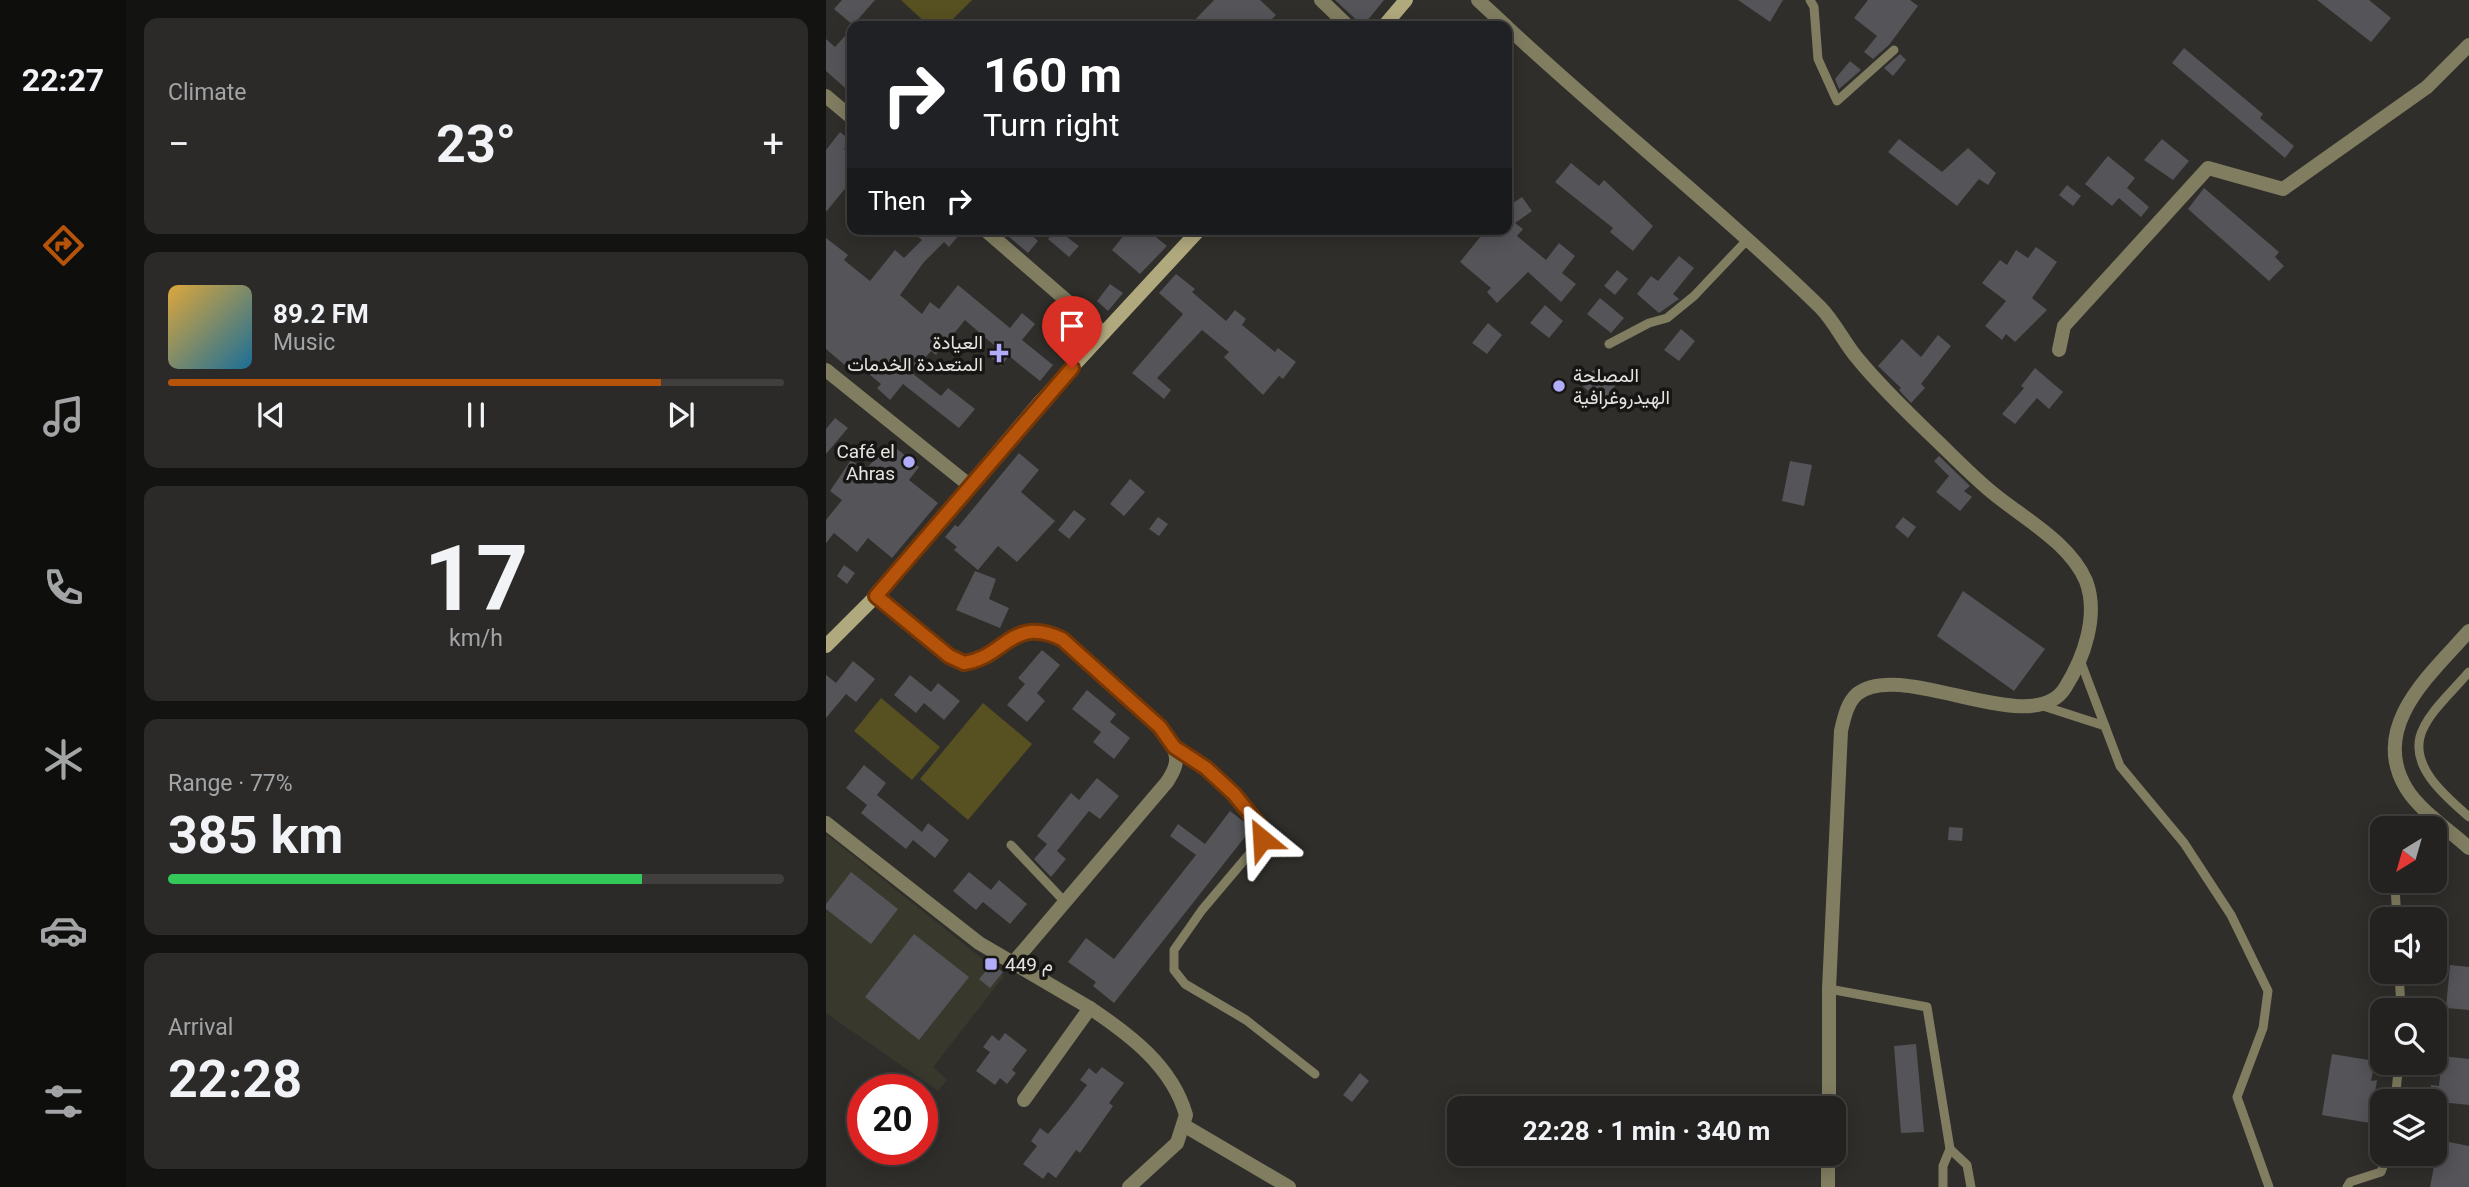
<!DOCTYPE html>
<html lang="en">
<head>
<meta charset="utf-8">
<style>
	:root { --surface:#232220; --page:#2b2a29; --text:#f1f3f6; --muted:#a3a4a5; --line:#403f3e; --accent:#b45309 }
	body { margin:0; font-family:Roboto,Vazirmatn,sans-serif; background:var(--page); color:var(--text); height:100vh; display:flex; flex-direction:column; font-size:26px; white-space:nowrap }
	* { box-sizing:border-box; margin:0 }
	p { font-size:23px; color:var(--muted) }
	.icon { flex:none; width:38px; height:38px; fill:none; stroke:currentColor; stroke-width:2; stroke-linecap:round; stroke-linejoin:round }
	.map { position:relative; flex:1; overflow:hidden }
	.sheet { display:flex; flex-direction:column; gap:18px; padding:18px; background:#131312; width:700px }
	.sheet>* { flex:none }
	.top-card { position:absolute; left:21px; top:21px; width:665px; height:214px; border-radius:14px; box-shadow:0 4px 18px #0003,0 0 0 2px var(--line); background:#202124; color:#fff; overflow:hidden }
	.needle { width:46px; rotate:217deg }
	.controls { position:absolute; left:1544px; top:816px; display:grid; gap:14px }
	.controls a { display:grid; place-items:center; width:77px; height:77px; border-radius:14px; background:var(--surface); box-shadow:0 4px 18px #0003,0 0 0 2px var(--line); font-size:35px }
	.speed { position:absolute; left:21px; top:1074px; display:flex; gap:14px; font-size:35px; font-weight:700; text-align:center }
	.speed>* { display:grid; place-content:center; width:91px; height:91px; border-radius:50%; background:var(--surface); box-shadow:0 4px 18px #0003,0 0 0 2px var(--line); line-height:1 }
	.speed .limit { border:10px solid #d22; background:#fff; color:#111 }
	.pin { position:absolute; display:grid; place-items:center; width:60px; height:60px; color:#fff; margin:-72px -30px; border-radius:50% 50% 50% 0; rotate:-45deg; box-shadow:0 0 7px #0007 }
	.pin .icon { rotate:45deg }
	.me { position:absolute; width:77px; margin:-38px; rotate:333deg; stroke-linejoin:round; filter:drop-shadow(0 0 5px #0008) }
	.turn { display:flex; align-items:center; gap:24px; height:147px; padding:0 21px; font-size:32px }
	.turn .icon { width:91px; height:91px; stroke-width:2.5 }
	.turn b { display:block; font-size:49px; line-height:60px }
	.then { display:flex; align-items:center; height:66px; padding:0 21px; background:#0003; gap:14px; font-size:26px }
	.big { font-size:52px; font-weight:700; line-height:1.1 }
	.sheet .widget { flex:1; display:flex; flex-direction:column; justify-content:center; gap:10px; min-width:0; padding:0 24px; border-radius:14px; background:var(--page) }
	.sheet .dial { align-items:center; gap:0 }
	.dial b { font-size:91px; line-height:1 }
	.song { display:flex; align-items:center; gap:21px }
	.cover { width:84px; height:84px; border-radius:10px; background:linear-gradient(135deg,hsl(40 70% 55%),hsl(200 70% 35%)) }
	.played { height:7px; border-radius:4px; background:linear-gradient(90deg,var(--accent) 80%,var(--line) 80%) }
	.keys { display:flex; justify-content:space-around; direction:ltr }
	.heat { display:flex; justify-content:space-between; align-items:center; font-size:38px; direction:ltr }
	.charge { height:10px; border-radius:5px; background:linear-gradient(90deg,#34c759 77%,var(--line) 0) }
	.trip { position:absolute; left:621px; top:1096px; width:399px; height:70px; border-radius:14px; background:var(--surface); box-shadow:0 4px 18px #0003,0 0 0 2px var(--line); font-weight:700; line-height:70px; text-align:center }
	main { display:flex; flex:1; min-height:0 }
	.dock { display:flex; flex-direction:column; width:126px; justify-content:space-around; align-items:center; background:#0e0e0d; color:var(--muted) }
	.dock .icon { width:49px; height:49px }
	.dock .selected { color:var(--accent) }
	.dock b { font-size:32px; color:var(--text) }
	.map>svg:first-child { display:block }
	.built { fill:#39382d }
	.green { fill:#575021 }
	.building { fill:#545459 }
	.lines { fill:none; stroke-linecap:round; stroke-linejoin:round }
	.lane { stroke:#817d61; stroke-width:9 }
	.street { stroke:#817d61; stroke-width:14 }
	.secondary { stroke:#b0a97d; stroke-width:14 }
	.route-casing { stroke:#753606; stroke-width:18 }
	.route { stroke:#b45309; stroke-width:12 }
	.poi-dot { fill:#b1adfa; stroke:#171614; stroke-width:2.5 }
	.labels { text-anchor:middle; stroke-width:7; stroke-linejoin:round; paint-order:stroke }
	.poi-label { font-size:19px; fill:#e5e4e1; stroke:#171614; text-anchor:end }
</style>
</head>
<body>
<main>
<nav class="dock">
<b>22:27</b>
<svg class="icon selected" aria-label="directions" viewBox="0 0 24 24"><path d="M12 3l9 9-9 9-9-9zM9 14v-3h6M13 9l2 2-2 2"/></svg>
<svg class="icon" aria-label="music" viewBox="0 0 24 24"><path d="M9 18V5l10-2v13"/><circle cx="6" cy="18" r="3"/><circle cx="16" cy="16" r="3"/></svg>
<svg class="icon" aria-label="phone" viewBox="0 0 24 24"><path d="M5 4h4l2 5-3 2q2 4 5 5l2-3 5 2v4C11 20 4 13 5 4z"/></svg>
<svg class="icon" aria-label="climate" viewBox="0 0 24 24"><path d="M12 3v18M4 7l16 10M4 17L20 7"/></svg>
<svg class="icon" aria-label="car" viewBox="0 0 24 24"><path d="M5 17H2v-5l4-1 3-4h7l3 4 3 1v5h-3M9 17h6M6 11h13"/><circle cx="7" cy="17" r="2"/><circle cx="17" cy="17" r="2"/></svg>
<svg class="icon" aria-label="filters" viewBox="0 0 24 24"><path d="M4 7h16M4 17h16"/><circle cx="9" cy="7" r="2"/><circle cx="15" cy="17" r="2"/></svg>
</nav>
<section class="sheet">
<div class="widget"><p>Climate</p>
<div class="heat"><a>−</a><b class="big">23°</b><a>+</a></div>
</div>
<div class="widget">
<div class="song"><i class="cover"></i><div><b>89.2 FM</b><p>Music</p></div></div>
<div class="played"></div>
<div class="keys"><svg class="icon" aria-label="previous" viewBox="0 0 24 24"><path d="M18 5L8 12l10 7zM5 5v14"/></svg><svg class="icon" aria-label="pause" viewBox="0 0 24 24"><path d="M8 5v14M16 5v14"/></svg><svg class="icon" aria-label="next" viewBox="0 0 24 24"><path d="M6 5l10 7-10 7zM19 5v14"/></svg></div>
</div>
<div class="widget dial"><b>17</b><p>km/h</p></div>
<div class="widget"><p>Range · 77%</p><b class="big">385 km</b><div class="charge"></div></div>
<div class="widget"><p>Arrival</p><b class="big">22:28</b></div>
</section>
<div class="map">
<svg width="1643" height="1187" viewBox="0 0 1643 1187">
	<rect width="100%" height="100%" fill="#2f2e2a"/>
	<path class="built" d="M0 834 178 976 107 1067 121 1080 112 1091 0 1013Z"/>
	<g class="green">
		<path d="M75 0H146L120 26H103Z"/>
		<path d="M55 698 114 747 86 780 28 731Z"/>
		<path d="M157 703 206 744 142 820 94 779Z"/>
	</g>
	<g class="building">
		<path d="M16 0H49L27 25 8 9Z"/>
		<path d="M388 0H434L450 15 439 26H363Z"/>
		<path d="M509 0H558L537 26Z"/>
		<path d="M912 0H957L944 22Z"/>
		<path d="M1042 0H1084L1092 6 1063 45 1047 59 1038 52 1051 36 1028 18Z"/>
		<path d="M1491 0H1543L1565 18 1545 42Z"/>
		<path d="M26 28V94L0 71V39L9 47Z"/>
		<path d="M1358 48 1437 114 1434 118 1468 146 1459 158 1346 63Z"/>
		<path d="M1074 54 1080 60 1067 76 1058 68Z"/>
		<path d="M1024 61 1035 70 1013 89 1009 79Z"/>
		<path d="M14 132 24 140 18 149 26 156V180L0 212V150Z"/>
		<path d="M1073 139 1116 172 1142 148 1170 173 1162 185 1153 179 1131 206 1062 152Z"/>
		<path d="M1336 139 1363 161 1347 180 1318 160Z"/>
		<path d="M1282 156 1309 178 1301 188 1323 207 1315 217 1293 198 1286 206 1259 184Z"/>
		<path d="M745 163 773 186 778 180 827 226 807 251 784 232 787 228 729 182Z"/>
		<path d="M1241 185 1255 196 1247 206 1233 195Z"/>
		<path d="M1378 188 1453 252 1449 257 1458 266 1443 281 1362 209Z"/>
		<path d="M696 197 706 211 689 223 697 229 691 236 720 260 733 243 749 256 736 273 750 284 735 302 702 272 671 303 661 292 665 288 634 262 655 236 647 229H681V207Z"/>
		<path d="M82 229H138L123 247 118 242 98 262 74 295 96 314 104 302 113 309 132 285 184 328 196 313 209 324 196 340 227 365 214 381 183 356 175 366 162 355 169 346 139 320 110 355 105 351 86 373 115 396 122 388 149 409 133 428 77 384 64 400 51 388 55 384 27 361 21 367 0 349V238L22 255 18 260 44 281 69 250 78 258 96 240Z"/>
		<path d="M174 229H199L212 241 202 253Z"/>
		<path d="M230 229 253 246 243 257 222 239Z"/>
		<path d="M303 229H320L341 246 314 274 286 250Z"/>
		<path d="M1210 247 1231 262 1206 298 1221 310 1189 342 1180 334 1176 340 1159 326 1180 301 1156 283 1174 260 1181 265 1190 250 1202 258Z"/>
		<path d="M853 256 868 268 847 294 853 299 833 313 811 294 825 276 832 281Z"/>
		<path d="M791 270 802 279 789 295 778 286Z"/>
		<path d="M350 274 369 289 366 292 400 321 409 310 420 319 416 325 449 352 452 348 470 362 457 379 453 376 437 395 398 357 403 352 376 330 331 378 345 390 338 399 306 373 357 314 333 293Z"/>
		<path d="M284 284 297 293 282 311 271 301Z"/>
		<path d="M774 298 798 318 785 333 761 314Z"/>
		<path d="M719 305 737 321 723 338 704 323Z"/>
		<path d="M662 323 676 335 661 354 646 343Z"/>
		<path d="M855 329 869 341 853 361 838 350Z"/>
		<path d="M1112 335 1125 346 1095 384 1099 388 1085 403 1073 390 1075 388 1052 366 1076 339 1095 357Z"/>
		<path d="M1209 368 1237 392 1223 409 1211 398 1189 424 1176 414 1198 388 1195 386Z"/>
		<path d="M767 370 789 386 776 402 755 385Z"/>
		<path d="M9 418 22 428 0 454V429Z"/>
		<path d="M64 443 93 467 83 480 112 503 66 558 42 538 31 552 8 533 0 543V520L16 500 4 491 25 460 39 470Z"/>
		<path d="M193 453 213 470 195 492 229 521 191 562 172 546 152 570 128 550 131 547 119 537 129 525 132 527Z"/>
		<path d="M1113 456 1144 486 1138 491 1146 497 1134 511 1110 492 1123 476 1108 461Z"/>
		<path d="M964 461 986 465 978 506 956 501Z"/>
		<path d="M304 479 319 492 298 516 284 504Z"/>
		<path d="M248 510 260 519 243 539 232 530Z"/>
		<path d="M332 517 342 524 333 536 323 529Z"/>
		<path d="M1077 517 1090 527 1082 538 1069 527Z"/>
		<path d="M18 565 29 573 21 584 11 576Z"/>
		<path d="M149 571 170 579 163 599 183 608 174 628 130 610Z"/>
		<path d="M1137 591 1219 649 1188 691 1111 636Z"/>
		<path d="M216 650 234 665 211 693 219 701 201 722 181 705 199 684 192 678Z"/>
		<path d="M27 661 49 679 30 702 20 694 0 718V675L10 683Z"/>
		<path d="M84 675 105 692 112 683 134 701 118 720 98 703 90 713 68 695Z"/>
		<path d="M261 690 290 714 284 722 304 738 288 759 267 742 275 732 246 709Z"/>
		<path d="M38 765 60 783 51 795 96 832 102 823 123 840 109 858 87 840 80 849 35 813 41 805 20 788Z"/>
		<path d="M271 778 293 796 274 819 263 811 231 851 240 859 225 877 208 859 221 844 211 836 245 793 253 800Z"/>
		<path d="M404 811 426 828 288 1003 267 986 270 982 242 962 260 938 288 959 370 855 344 836 352 824 379 844Z"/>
		<path d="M1123 827 1137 828 1136 841 1122 840Z"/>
		<path d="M25 872 72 909 45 944 0 909V904Z"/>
		<path d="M143 872 165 890 173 880 201 904 184 924 157 902 150 910 127 891Z"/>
		<path d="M88 934 143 977 93 1040 39 997Z"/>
		<path d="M166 964 177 972 164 988 153 979Z"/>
		<path d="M1624 965 1643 967V1010L1620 1008Z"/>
		<path d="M179 1033 201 1050 186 1070 190 1073 181 1084 174 1078 169 1085 150 1071 164 1052 157 1047 166 1035 173 1041Z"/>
		<path d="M1090 1044 1098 1132 1075 1133 1068 1046Z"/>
		<path d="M1506 1054 1549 1061 1545 1081 1551 1080 1544 1123 1496 1115Z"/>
		<path d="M1616 1056 1643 1059V1105L1604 1101 1605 1085 1613 1086Z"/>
		<path d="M276 1067 298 1083 283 1103 287 1106 254 1153 250 1150 230 1178 222 1172 217 1179 197 1164 211 1146 205 1141 214 1128 222 1134 242 1110 261 1085 254 1080 263 1068 270 1074Z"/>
		<path d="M534 1073 543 1081 526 1102 517 1095Z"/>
		<path d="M1613 1140 1643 1146V1187H1604Z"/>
	</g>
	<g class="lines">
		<g class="lane">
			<path d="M984 0 988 7 992 59 1011 101 1068 50"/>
			<path d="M783 344 823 323 841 318 868 296 922 239"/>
			<path d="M1254 660 1294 766 1358 843 1405 915 1442 991 1437 1028 1411 1097 1443 1187"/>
			<path d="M1643 672C1628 690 1600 714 1594 737 1586 770 1622 798 1643 817"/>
			<path d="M1217 706 1279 726"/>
			<path d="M348 747C377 766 432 802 436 839L376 910 348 950V970L359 984 420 1020 489 1074"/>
			<path d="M185 845 239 902"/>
			<path d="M1569 888 1571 919"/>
			<path d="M1573 971 1575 1010"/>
			<path d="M1003 989 1101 1007 1124 1149 1117 1166V1187"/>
			<path d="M1569 1101 1573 1062"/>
			<path d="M1124 1149 1141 1165 1145 1187"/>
			<path d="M1521 1187 1524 1182 1555 1172 1562 1153"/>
		</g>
		<g class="street">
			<path d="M495 0 522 26"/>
			<path d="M652 0 680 26"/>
			<path d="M681 27C783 122 893 209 994 307 1009 322 1018 343 1032 359 1054 386 1081 412 1106 436 1124 453 1142 472 1162 489 1193 516 1243 541 1260 581 1273 615 1258 658 1239 688 1206 741 1075 658 1031 694 1021 703 1018 718 1015 731L1003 989V1108"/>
			<path d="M0 96 26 118"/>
			<path d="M158 229 278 333"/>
			<path d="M1233 350 1238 326 1382 168 1457 189 1601 87 1643 45"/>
			<path d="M0 370 143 485"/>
			<path d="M50 596 123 656 138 663C178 658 186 615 236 639 260 661 347 728 350 757 351 766 346 774 341 782L187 963"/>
			<path d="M1643 631C1605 674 1543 726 1580 788 1594 811 1623 830 1643 848"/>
			<path d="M0 823 153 943 264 1008 198 1100"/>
			<path d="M264 1008C304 1035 346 1066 360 1115L351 1143 303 1187"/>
			<path d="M359 1126 463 1187"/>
			<path d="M1002 1187V1153"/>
		</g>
		<g class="secondary">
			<path d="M558 26 580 0"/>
			<path d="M0 646 50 596 213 403 374 229"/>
		</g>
	</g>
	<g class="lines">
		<defs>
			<path id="route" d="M246 368 50 596 123 656 138 663C178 658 186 615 236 639L334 727 348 747 380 768 408 794 434 826 436 839"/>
		</defs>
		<use href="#route" class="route-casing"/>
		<use href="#route" class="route"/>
	</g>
	<g class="poi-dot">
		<path d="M169.5 342.5h7v7h7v7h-7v7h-7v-7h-7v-7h7z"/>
		<circle cx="733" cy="386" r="7"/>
		<circle cx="83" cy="462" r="7"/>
		<rect x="158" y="957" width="14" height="14" rx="3.5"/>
	</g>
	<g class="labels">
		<g class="poi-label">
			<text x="157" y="349">العيادة<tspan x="157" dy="22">المتعددة الخدمات</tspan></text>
			<text x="747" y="382" text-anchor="start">المصلحة<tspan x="747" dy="22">الهيدروغرافية</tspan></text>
			<text x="69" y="458">Café el<tspan x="69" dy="22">Ahras</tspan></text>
			<text x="179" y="971" text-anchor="start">م 449</text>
		</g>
	</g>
</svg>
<div class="controls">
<a><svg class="needle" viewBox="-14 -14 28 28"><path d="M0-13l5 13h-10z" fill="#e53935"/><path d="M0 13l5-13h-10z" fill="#a3a4a5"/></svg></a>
<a><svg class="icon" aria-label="sound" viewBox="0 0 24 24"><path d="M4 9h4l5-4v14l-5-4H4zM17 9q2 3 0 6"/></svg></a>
<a><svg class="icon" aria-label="search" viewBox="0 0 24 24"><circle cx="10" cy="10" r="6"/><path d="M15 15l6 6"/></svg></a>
<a><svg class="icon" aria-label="layers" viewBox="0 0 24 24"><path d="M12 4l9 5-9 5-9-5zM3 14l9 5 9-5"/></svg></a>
</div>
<div class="speed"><div class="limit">20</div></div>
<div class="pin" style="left:246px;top:368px;background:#d93025"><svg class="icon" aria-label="arrive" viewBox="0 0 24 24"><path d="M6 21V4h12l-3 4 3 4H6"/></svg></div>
<svg class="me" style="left:436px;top:839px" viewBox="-20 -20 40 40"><path d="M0-17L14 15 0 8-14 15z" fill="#b45309" stroke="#fff" stroke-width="4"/></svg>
<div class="trip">22:28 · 1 min · 340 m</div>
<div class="top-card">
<div class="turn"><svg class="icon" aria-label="right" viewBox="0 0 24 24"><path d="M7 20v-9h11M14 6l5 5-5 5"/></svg><div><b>160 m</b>Turn right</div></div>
<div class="then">Then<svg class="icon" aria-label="right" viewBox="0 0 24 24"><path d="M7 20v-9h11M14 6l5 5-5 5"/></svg></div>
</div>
</div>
</main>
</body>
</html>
